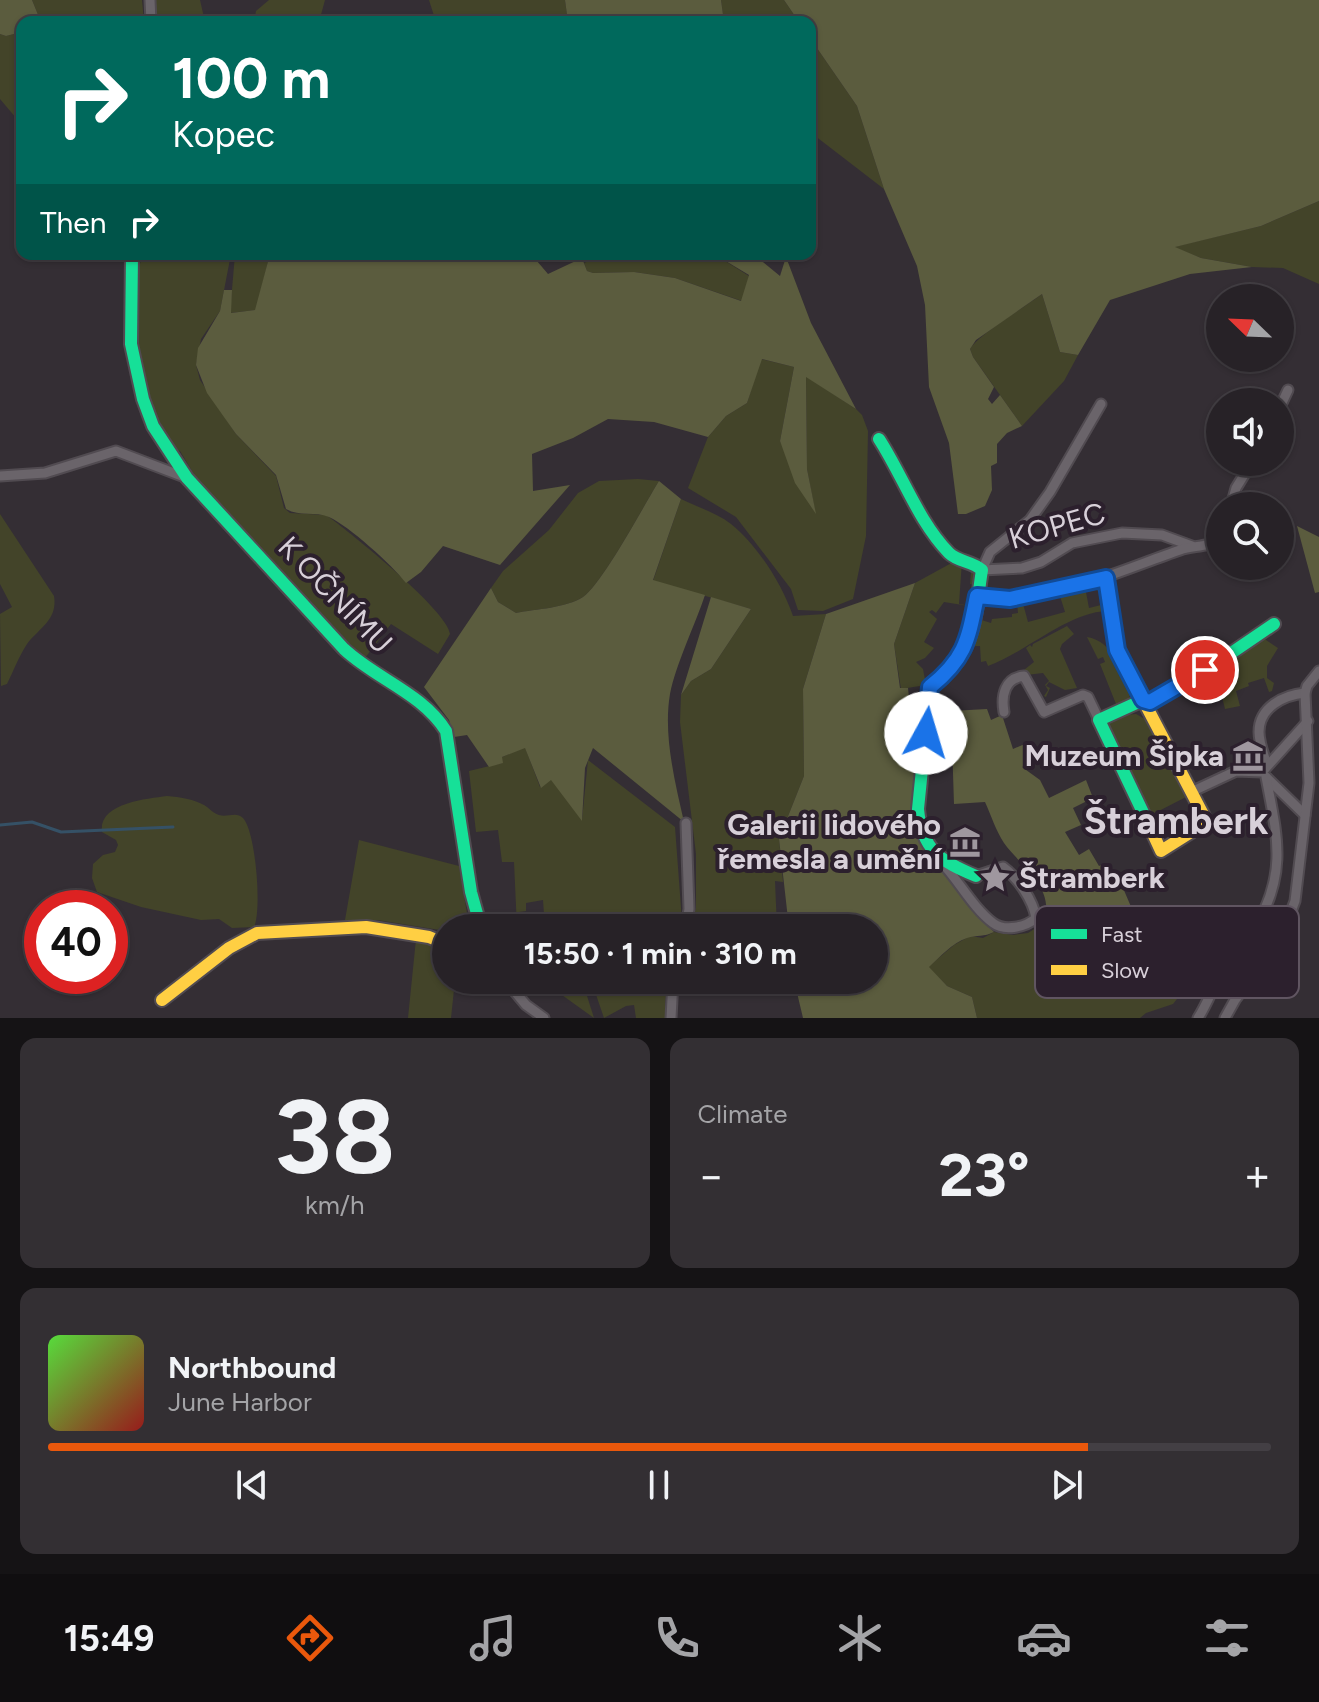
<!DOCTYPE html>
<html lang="en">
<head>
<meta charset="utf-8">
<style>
	:root { --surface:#272227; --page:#332f33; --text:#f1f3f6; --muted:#a4a4a7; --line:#433f44; --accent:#ea580c }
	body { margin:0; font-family:Figtree,sans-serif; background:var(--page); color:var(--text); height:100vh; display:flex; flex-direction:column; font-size:30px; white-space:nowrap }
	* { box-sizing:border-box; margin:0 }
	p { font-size:26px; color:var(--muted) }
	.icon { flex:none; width:44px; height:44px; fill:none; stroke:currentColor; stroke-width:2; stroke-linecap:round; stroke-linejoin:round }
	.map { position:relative; height:1018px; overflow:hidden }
	.sheet { display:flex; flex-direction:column; gap:20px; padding:20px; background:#151315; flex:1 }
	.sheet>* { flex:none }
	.hud { position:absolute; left:16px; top:16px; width:800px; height:244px; border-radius:16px; box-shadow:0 2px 6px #0004,0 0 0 2px var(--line); background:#00695c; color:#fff; overflow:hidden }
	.needle { width:52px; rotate:293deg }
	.tools { position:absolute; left:1206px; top:284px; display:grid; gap:16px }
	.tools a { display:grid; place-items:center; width:88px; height:88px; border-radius:50%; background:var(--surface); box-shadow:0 2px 6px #0004,0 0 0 2px var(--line); font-size:40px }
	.speed { position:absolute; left:24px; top:890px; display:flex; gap:16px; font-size:40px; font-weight:700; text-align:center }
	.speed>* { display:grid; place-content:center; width:104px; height:104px; border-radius:50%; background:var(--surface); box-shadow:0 2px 6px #0004,0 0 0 2px var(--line); line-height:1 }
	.speed .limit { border:12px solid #d22; background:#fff; color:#111 }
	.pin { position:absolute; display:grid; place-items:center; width:68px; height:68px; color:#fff; margin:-34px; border:4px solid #fff; border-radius:50%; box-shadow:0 2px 8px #0007 }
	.me { position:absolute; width:88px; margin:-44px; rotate:6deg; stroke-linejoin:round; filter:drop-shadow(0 0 6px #0008) }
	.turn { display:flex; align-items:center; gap:28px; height:168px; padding:0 24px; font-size:36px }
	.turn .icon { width:104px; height:104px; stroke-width:2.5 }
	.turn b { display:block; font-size:56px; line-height:68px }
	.then { display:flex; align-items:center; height:76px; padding:0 24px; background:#0003; gap:16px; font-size:30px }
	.big { font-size:60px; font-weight:700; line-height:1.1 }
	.sheet .tile { flex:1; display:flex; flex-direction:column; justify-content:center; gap:12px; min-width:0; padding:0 28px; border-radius:16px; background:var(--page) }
	.sheet .dial { align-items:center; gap:0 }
	.dial b { font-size:104px; line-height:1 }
	.song { display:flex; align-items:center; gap:24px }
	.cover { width:96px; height:96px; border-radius:12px; background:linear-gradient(135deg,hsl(110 70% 55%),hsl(0 70% 35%)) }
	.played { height:8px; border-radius:4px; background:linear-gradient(90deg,var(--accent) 85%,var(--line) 85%) }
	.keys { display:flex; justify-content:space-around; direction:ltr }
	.heat { display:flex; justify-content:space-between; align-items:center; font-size:44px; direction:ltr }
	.sheet .tiles { flex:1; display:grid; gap:20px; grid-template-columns:1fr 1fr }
	.tile:last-child { grid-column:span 2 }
	.trip { position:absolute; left:432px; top:914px; width:456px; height:80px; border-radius:40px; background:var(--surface); box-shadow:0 2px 6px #0004,0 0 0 2px var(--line); font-weight:700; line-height:80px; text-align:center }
	.tabs { display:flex; height:128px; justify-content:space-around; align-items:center; background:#100e10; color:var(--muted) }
	.tabs .icon { width:56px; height:56px }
	.tabs .current { color:var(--accent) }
	.tabs b { font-size:36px; color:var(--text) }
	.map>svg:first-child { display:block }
	.green { fill:#434429 }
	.forest { fill:#5b5c3e }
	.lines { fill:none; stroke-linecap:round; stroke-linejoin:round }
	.stream { stroke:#355166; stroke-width:3 }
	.street-casing { stroke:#514b51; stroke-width:13 }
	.fast-casing { stroke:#514b51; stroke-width:16 }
	.slow-casing { stroke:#514b51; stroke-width:16 }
	.street { stroke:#6a646a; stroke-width:9 }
	.fast { stroke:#16e098; stroke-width:12 }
	.slow { stroke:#ffcf43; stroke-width:12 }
	.route-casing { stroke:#114b97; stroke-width:20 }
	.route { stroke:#1a73e8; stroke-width:14 }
	.labels { text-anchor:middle; stroke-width:8; stroke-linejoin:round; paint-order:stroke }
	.street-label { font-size:30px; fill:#d8d0d9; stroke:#2c202d }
	.poi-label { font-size:30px; font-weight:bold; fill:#d8d0d9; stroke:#2c202d; text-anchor:end }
	.district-label { font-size:38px; font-weight:bold; fill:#d8d0d9; stroke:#2c202d }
	.key { fill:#2c202d; stroke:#605561; stroke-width:2 }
	.key-label { font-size:22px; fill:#d8d0d9 }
</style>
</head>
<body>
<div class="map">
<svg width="1319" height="1018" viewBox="0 0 1319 1018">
	<rect width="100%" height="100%" fill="#342e34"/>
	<g class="green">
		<path d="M32 0H142L144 22H41Z"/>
		<path d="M154 0H200L205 22H156Z"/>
		<path d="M269 0H325L319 22H254L256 11Z"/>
		<path d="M429 0H565L568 22H436Z"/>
		<path d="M721 0H784L799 22H724Z"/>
		<path d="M22 32V125L0 99V34L6 36Z"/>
		<path d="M810 38 857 106 884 189 810 132Z"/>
		<path d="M1319 201V284L1283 268 1252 267 1201 258 1173 247 1261 226Z"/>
		<path d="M143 254H231L220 311 201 339 196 365 200 380 236 434 276 476 284 508 290 513 326 515 333 520C355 537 448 611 450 634L438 654 391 624 365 658 361 656 195 476 180 451 175 449C137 397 122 316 143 254Z"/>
		<path d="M235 254H270L256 310 230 313Z"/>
		<path d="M604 254H714L749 276 742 301 675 278 634 272 593 273 587 271 584 263Z"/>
		<path d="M1042 294 1060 352 1078 355 1064 381 1022 426 973 357 970 349C978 335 1026 306 1042 294Z"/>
		<path d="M761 359 794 367 780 441 815 511 807 469 806 376 856 409 862 415 868 431 866 536 853 599 823 611 798 610 791 589 736 517 688 488 708 437 726 416 747 403Z"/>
		<path d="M638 479 659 481C644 505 603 583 583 597 566 608 536 609 516 613L498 602 491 588 503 571 549 530 578 493 599 481Z"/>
		<path d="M681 499C697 507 717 513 731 524 758 546 782 584 793 616L826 614 803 689 804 776 779 839 783 882 775 881 777 928H690L696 908V854L680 722 681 695 691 681 711 669 751 609 653 581Z"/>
		<path d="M0 514 54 596C58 620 39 628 27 644 19 656 13 672 7 684L1 686 0 614 12 607 0 584Z"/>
		<path d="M957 560 962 561 959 604 971 606 974 585 970 584 972 562 976 563 975 607 944 602 936 613 932 610 929 612 937 619 924 642 934 648 925 658 916 662 923 669 926 685 901 689 894 644 915 583Z"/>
		<path d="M1085 587 1089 608 1105 604 1107 611C1068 612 1025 653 988 666L986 661 981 662 980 646H967L975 618 991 623 992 619 1012 617V614L1018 613 1017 602 1022 600 1028 622 1065 612 1059 593Z"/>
		<path d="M1067 626 1074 634 1062 644 1060 649 1077 688 1065 690 1049 682 1046 686 1050 688 1046 697 1044 696 1048 690 1045 685 1049 681 1043 673 1026 675 1024 670 1034 662 1026 648 1030 645 1032 647 1033 644Z"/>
		<path d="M1087 637C1113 641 1121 671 1131 692L1129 698 1122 705 1116 704 1100 664 1105 662 1103 657 1098 659Z"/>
		<path d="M1263 638 1278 648 1267 666V678L1274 683 1272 691 1269 692 1264 678 1248 683 1249 686 1236 691 1240 706 1225 709 1215 669Z"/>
		<path d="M1136 714 1145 719 1186 797 1151 815 1109 726 1110 721 1124 715Z"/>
		<path d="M525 747 540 787 551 779 582 820 588 760 675 827 682 921 680 928H609L607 917 577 927 545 928 543 900 526 903V911L519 912 521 928H517L514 862H502L498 830 476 832 469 771 502 763V757Z"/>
		<path d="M167 796C180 797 193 799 204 805 208 807 214 814 219 815 227 818 236 811 243 818 256 832 262 911 254 927L232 928 219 919 201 920 141 907 97 892 92 878 93 864 103 855 115 852 118 845 116 840 102 832C98 803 146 799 167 796Z"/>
		<path d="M359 840 459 866 467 913 458 928H446V931L377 920H345Z"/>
		<path d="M1046 914 1053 919 1059 917 1053 934 1054 941 1064 947 1137 971 1155 957 1179 969 1203 967 1173 1004 1146 1013 1140 1018H977L972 997 947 986 928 967 954 945 970 936 983 938 994 932 1013 935 1028 933 1039 926Z"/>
		<path d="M416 939 446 948V980H455L451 1018H408Z"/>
		<path d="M541 980H582L594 1018Z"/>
		<path d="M591 980H668L665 1004 667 1018H636L634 1005 626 1006 604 1018Z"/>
	</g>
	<g class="forest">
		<path d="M0 0H32L41 22H22V32L6 36 0 34Z"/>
		<path d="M565 0H721L724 22H568Z"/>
		<path d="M784 0H1319V201L1261 226 1175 247 1201 258 1252 267 1190 274 1110 300 1078 355 1060 352 1042 294 976 340 970 349 973 357 994 387 988 399 992 404 1000 395 1022 426 1007 433 997 444V463L991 466 992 490 985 506 966 514H958L949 443 929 387 925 305 917 266 884 189 857 106 810 38V22H799Z"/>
		<path d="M270 254H531L548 274 582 258 587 271 593 273 634 272 675 278 741 301 749 275 714 254H753L780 276 786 257 811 323 856 409 806 377 807 469 816 514 795 483 780 441 794 367 762 359 747 403 726 416 708 437 654 422 608 419 573 438 532 454 533 491 570 485 500 565 443 546 421 572 406 583C392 565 349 526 329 517 315 511 300 517 286 509L276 475 236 434 207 393 196 365 198 348 220 311 224 290H232L231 313 255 310Z"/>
		<path d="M659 481 681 499 653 580 705 595C695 625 676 664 670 694 663 735 675 782 684 822L593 748 585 768 582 821 551 780 541 788 525 748 502 757 503 763 489 767 467 735 454 737 449 720 424 687 491 588 498 602 516 613C536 609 566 608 583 597 603 583 644 505 659 481Z"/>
		<path d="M1297 526 1319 537V592L1315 593Z"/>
		<path d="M915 583 894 644 900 688H908L911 716 924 722 913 802 925 849 971 908 994 932C984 937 977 935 967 938 952 943 940 957 929 967L947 986 972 997 977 1018H803L794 980H874V928H789L779 839 804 776 803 689 826 614Z"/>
		<path d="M711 597 751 609 711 669 691 681 681 695Z"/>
		<path d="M987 709 991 720 1002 715 1013 749 1027 743 1035 760 1022 767 1040 780 1049 798 1086 780 1093 798 1073 808 1081 825 1065 832 1079 855 1089 849 1099 866 1104 864 1118 890 1123 888 1138 923 1145 922 1151 936 1118 942 1109 962 1064 947 1053 941V934L1058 918 1053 919 1046 914C1050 884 1020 865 1004 843 996 831 991 815 985 802L954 804 951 711Z"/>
	</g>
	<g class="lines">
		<path class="stream" d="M0 825 32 822 61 832 173 827"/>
		<defs>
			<g id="street">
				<path d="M150 0 151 22"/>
				<path d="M1101 404 1050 492 1030 520 990 552 982 570 1022 568 1041 562 1072 543 1122 533 1162 535 1192 546"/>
				<path d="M1280 407 1288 390"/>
				<path d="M0 476 45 473 116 451 187 478"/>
				<path d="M1231 506 1236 488 1252 462"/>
				<path d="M977 596C1040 609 1121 570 1180 550 1194 545 1208 548 1220 538"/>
				<path d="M1004 712C1001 695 1005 678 1024 676L1044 712 1083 695 1088 697 1099 720"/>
				<path d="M1267 765C1264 755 1259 743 1259 732 1259 707 1284 695 1305 693"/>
				<path d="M1264 770 1308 721"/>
				<path d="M1267 778 1305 815"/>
				<path d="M1191 792 1236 771 1262 772"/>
				<path d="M686 823 689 909 686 928"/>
				<path d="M942 863C959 881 973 908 993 923 1005 932 1026 927 1036 918 1033 900 1018 878 1003 867L976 876"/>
				<path d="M505 980 526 1005 544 1018"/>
				<path d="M671 1018 673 980"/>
				<path d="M1198 1018C1206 1006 1211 992 1218 979 1229 961 1245 946 1255 928 1288 873 1277 835 1266 777"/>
				<path d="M1225 1018 1235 1000 1281 938 1295 901 1309 783 1305 693 1307 686 1319 671"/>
			</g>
			<g id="fast">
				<path d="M132 254 131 344 143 399 153 426 187 478 344 649C376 679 422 693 446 731L471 892 481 928"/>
				<path d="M879 439C903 476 918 521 949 553 958 562 972 561 982 570 977 600 976 638 956 662 948 673 936 678 930 690L918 809C922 850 940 861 976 876"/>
				<path d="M1148 823 1099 720 1143 700 1150 702 1224 658 1274 624"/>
			</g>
			<g id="slow">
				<path d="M1106 578 1117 650 1207 822 1161 851 1148 823"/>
				<path d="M162 1000 229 948 257 933 366 927 429 937 446 944"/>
			</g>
		</defs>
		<use href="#street" class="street-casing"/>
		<use href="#fast" class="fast-casing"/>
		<use href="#slow" class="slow-casing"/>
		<use href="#street" class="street"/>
		<use href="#fast" class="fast"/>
		<use href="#slow" class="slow"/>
	</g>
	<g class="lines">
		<defs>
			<path id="route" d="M926 733 930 687C966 658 968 640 977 596L1010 599 1106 578 1117 650 1143 700 1150 702 1205 670"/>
		</defs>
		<use href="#route" class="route-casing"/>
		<use href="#route" class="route"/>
	</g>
	<defs>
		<symbol id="museum-bare" viewBox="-9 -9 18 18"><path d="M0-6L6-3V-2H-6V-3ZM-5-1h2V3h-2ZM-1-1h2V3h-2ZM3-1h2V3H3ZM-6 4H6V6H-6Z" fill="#9f979f" stroke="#2c202d" stroke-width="2.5" paint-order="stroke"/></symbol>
		<symbol id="sight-bare" viewBox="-9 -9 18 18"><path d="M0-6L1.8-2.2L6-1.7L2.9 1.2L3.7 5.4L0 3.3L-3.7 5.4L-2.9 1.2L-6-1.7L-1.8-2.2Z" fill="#9f979f" stroke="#2c202d" stroke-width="2.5" paint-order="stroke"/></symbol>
	</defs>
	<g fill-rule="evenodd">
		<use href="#museum-bare" x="1226" y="734" width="44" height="44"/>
		<use href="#museum-bare" x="943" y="820" width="44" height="44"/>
		<use href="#sight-bare" x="973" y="856" width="44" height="44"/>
	</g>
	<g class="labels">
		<g class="street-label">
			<text transform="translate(1057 526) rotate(-16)" y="10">KOPEC</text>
			<text transform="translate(335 595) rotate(46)" y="10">K OČNÍMU</text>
		</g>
		<g class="poi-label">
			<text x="1224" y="766">Muzeum Šipka</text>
			<text x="941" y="835">Galerii lidového<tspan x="941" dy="34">řemesla a umění</tspan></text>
			<text x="1019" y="888" text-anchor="start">Štramberk</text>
		</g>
		<g class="district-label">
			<text x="1176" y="834">Štramberk</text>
		</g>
	</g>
	<rect x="1035" y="906" width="264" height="92" rx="12" class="key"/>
	<rect x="1051" y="929" width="36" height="10" fill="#16e098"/>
	<rect x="1051" y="965" width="36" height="10" fill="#ffcf43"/>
	<g class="key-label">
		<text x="1101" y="942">Fast</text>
		<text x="1101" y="978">Slow</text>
	</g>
</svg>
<div class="tools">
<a><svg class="needle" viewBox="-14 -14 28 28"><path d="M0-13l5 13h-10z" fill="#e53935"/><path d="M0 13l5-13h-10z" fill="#a4a4a7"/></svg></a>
<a><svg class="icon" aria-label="sound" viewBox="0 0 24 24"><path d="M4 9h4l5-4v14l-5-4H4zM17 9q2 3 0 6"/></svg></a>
<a><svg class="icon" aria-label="search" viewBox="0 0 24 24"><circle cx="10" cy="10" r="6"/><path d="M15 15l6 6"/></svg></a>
</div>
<div class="speed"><div class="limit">40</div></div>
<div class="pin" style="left:1205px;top:670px;background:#d93025"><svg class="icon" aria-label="arrive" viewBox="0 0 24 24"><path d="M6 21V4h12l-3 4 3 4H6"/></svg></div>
<svg class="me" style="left:926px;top:733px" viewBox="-20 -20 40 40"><circle r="19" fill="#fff"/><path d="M0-13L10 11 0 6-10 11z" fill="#1a73e8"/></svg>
<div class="trip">15:50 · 1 min · 310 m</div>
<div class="hud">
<div class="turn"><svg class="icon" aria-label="right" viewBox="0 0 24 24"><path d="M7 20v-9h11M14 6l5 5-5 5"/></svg><div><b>100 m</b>Kopec</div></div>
<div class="then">Then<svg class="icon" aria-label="right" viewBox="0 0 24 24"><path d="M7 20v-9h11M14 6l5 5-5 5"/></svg></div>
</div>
</div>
<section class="sheet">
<div class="tiles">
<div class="tile dial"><b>38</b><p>km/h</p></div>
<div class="tile"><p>Climate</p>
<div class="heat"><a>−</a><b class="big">23°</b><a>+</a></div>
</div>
<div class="tile">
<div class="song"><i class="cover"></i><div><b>Northbound</b><p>June Harbor</p></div></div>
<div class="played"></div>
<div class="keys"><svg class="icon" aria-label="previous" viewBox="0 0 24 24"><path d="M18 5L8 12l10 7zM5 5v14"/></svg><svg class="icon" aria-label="pause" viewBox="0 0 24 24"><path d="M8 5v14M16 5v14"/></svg><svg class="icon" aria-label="next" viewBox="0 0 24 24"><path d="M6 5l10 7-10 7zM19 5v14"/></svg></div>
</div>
</div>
</section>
<nav class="tabs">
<b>15:49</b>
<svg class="icon current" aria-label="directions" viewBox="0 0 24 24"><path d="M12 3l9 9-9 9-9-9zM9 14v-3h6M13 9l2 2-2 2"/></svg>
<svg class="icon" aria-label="music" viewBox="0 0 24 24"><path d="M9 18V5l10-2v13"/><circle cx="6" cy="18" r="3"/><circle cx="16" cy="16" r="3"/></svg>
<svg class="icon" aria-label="phone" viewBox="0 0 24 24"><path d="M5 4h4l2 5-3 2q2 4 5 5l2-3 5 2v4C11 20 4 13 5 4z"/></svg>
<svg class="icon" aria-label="climate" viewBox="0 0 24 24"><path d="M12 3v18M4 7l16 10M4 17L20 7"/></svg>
<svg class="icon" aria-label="car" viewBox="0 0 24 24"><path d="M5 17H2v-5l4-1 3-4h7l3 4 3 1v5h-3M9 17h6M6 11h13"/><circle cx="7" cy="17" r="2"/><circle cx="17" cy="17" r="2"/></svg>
<svg class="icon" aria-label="filters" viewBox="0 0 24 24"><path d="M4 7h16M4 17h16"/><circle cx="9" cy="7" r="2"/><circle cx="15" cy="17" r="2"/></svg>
</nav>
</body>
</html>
